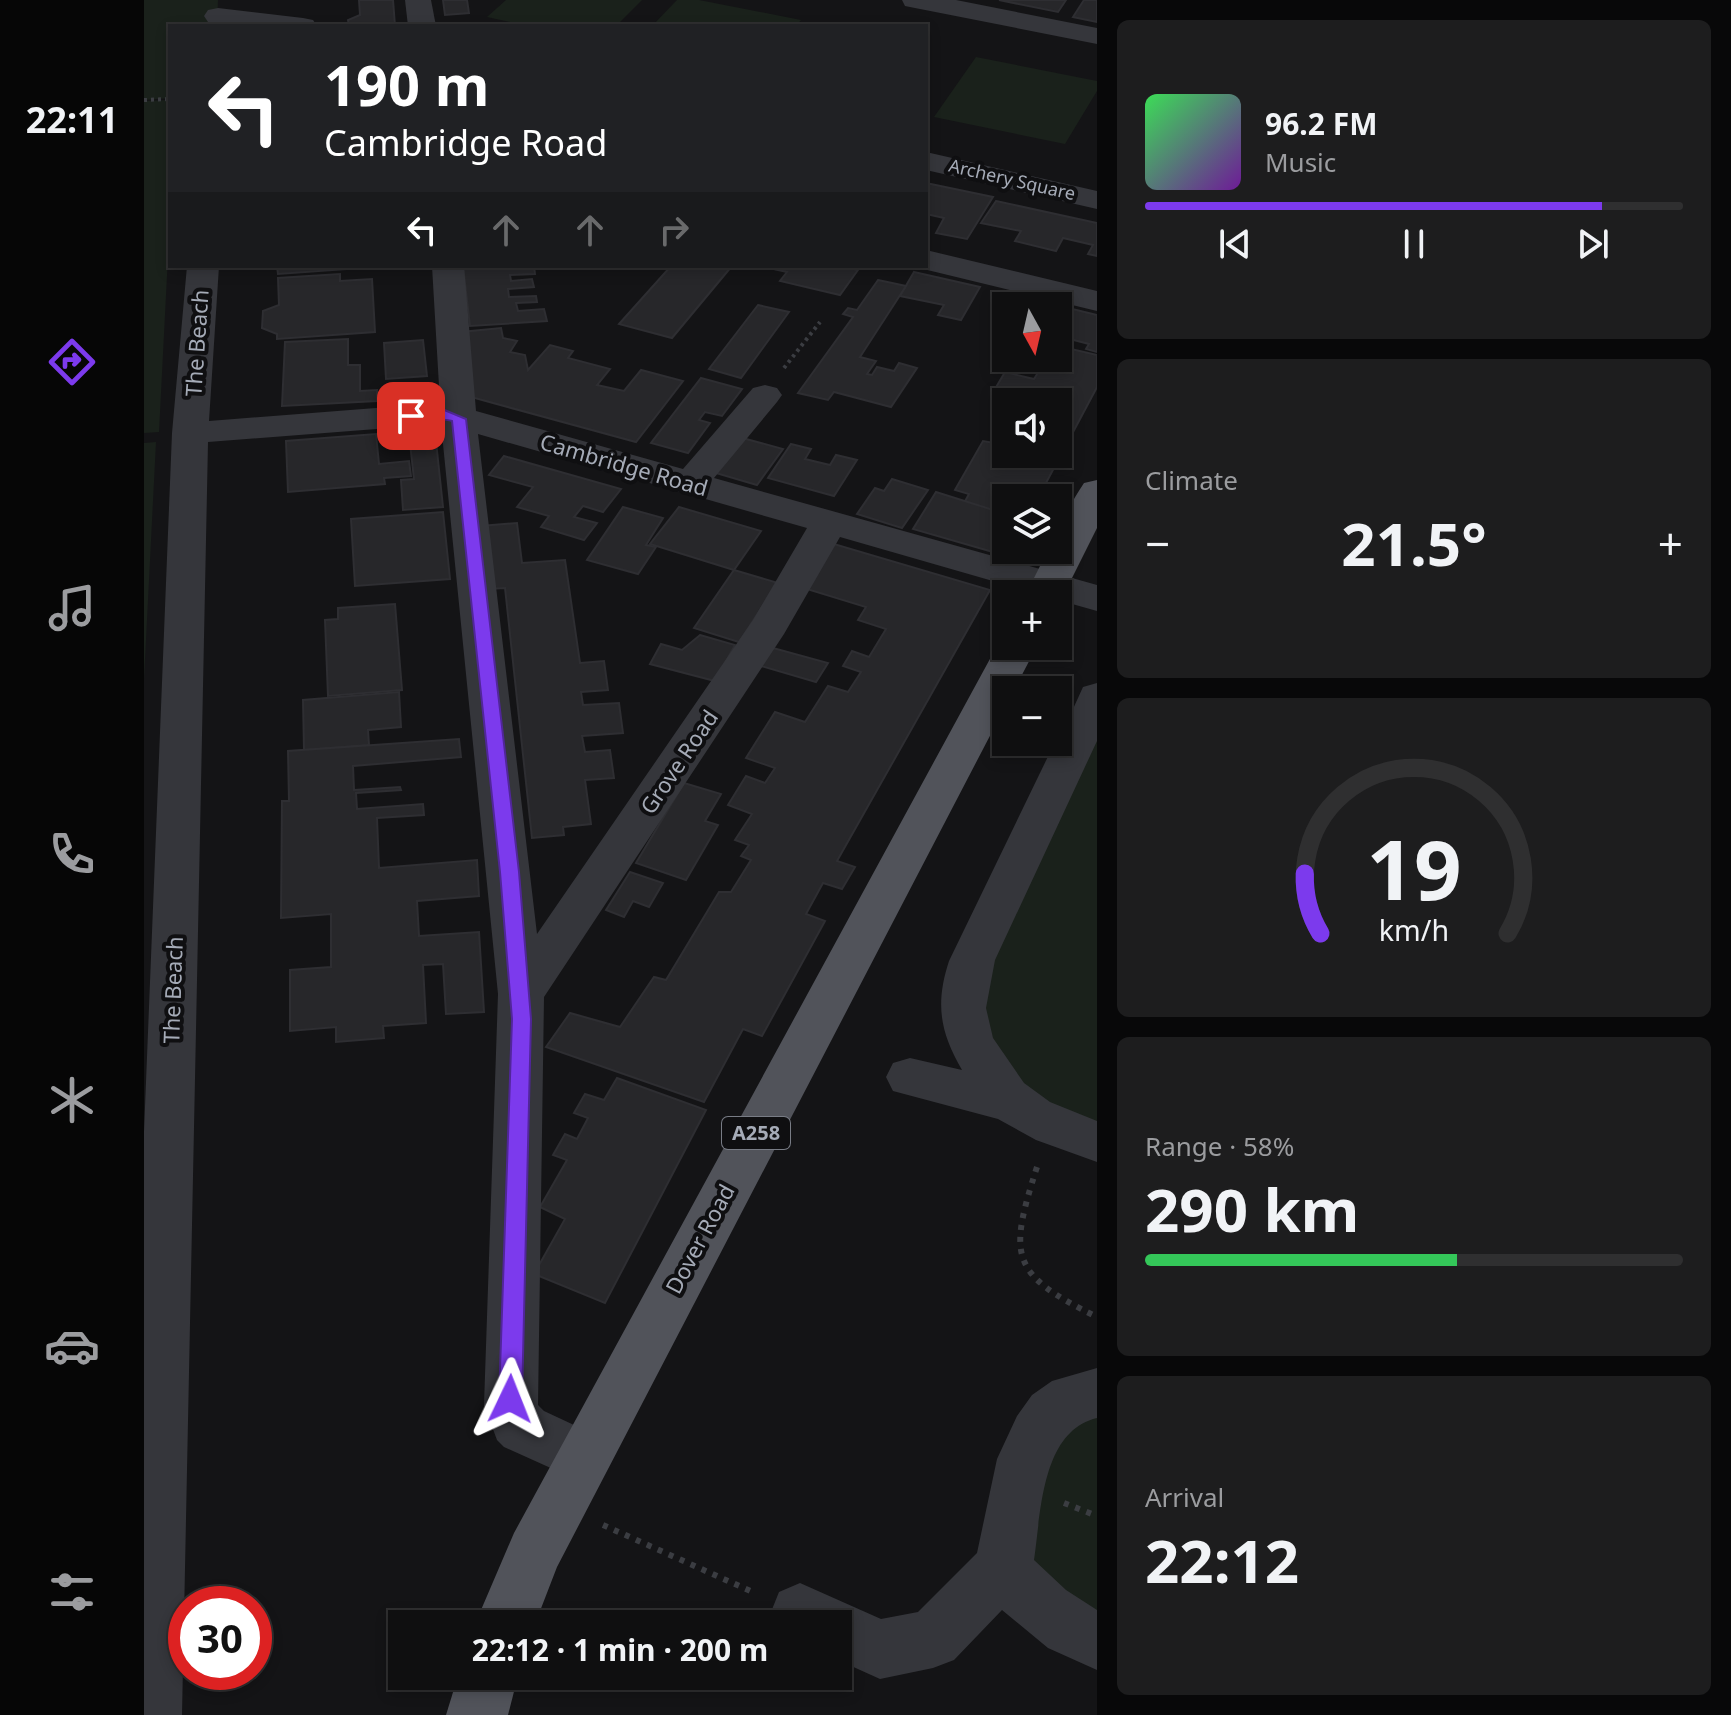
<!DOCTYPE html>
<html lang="en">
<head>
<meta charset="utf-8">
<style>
	:root { --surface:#0f0f10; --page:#1d1d1e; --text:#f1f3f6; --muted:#9b9c9f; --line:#2f2f30; --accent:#7c3aed }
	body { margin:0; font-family:"Noto Sans",sans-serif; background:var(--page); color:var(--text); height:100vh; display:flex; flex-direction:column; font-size:30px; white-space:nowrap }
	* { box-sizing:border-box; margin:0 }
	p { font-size:26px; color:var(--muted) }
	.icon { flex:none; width:44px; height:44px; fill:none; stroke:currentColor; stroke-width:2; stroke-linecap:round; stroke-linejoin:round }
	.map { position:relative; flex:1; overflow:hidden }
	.details { display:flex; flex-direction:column; gap:20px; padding:20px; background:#080809; width:634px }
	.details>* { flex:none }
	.top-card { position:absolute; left:24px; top:24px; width:760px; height:244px; border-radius:0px; box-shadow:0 4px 12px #0003,0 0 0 2px var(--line); background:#202124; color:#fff; overflow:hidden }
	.needle { width:52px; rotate:172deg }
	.buttons { position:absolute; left:848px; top:292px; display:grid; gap:16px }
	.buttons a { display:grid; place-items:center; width:80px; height:80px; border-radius:0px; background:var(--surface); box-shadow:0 4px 12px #0003,0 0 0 2px var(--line); font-size:40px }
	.speed { position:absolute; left:24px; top:1586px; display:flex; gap:16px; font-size:40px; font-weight:700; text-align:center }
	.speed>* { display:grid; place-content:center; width:104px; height:104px; border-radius:50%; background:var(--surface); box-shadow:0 4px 12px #0003,0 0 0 2px var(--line); line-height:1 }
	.speed .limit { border:12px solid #d22; background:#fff; color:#111 }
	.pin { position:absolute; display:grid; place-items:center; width:68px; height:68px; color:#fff; margin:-34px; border-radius:16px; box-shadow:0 4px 12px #0006 }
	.me { position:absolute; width:88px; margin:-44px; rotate:2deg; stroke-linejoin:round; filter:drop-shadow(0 0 6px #0008) }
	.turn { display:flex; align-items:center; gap:28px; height:168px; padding:0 24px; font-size:36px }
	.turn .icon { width:104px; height:104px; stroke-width:2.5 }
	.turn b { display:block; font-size:56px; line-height:68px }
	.lanes { display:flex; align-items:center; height:76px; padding:0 24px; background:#0003; justify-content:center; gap:40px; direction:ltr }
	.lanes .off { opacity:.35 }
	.big { font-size:60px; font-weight:700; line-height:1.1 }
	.details .tile { flex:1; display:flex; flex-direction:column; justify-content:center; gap:12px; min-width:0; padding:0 28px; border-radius:12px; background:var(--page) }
	.details .dial { align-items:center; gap:0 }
	.dial svg { height:208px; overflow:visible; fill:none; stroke:var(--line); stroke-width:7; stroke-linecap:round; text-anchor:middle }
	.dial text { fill:var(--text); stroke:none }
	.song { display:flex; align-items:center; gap:24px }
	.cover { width:96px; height:96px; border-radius:12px; background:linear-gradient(135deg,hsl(130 70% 55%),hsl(280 70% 35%)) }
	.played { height:8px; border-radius:4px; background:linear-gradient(90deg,var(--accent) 85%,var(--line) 85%) }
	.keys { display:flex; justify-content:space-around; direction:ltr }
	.heat { display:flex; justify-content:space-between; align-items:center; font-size:44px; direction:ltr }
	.charge { height:12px; border-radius:6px; background:linear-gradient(90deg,#34c759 58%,var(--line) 0) }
	.trip { position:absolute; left:244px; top:1610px; width:464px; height:80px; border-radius:0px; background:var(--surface); box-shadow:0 4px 12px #0003,0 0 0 2px var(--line); font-weight:700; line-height:80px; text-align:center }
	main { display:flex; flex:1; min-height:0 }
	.tabs { display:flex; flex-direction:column; width:144px; justify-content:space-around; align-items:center; background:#060606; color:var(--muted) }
	.tabs .icon { width:56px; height:56px }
	.tabs .active { color:var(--accent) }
	.tabs b { font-size:36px; color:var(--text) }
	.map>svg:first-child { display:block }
	.green { fill:#1a211b }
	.building { fill:#27272a; stroke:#2e2e32; stroke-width:2 }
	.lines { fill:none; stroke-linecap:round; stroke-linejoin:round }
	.path-far1 { stroke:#3b3d42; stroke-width:4; stroke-dasharray:3 4; stroke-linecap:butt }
	.path { stroke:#3b3d42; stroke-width:6; stroke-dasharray:5 7; stroke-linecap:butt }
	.minor { fill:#35363b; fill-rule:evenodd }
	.major { fill:#51535a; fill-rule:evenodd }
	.route { fill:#7c3aed; stroke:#51269a; stroke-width:2 }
	.labels { text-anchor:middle; stroke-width:8; stroke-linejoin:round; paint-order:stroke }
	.far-street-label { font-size:18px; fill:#a5abb7; stroke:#0f0f11 }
	.shield { fill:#0f0f11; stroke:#787c85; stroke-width:2 }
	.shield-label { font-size:20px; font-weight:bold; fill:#a5abb7 }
	.street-label { font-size:22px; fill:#a5abb7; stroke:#0f0f11 }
</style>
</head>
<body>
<main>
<nav class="tabs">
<b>22:11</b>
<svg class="icon active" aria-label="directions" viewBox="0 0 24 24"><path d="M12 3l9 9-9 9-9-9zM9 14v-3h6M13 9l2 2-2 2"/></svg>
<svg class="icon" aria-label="music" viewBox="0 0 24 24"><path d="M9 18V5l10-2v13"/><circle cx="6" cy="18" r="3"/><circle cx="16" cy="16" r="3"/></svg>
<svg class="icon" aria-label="phone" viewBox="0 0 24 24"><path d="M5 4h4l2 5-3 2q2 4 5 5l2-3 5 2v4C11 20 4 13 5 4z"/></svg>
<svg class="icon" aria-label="climate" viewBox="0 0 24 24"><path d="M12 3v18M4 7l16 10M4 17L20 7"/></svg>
<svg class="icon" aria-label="car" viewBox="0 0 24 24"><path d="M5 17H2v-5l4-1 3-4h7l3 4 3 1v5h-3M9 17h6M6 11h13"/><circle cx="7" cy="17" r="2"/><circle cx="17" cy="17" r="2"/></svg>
<svg class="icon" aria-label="filters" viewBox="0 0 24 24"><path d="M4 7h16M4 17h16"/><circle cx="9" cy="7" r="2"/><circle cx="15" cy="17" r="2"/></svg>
</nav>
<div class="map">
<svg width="953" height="1715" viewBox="0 0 953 1715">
	<rect width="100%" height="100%" fill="#141416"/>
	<g class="green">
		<path d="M0 0H74L73 26H26V98L0 100Z"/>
		<path d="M362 0H498L472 26H385L343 17Z"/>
		<path d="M533 0H555L657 20 652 26H508Z"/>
		<path d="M832 57 953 81V91L921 144 790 117Z"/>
		<path d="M26 100V217L15 432 0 433V101Z"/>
		<path d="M12 442 0 679V443Z"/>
		<path d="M953 697V1142L829 1051 831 954Z"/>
		<path d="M953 1393V1641L885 1601 876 1485Z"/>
	</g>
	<g class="building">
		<path d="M215 0H249L251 26H205L204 20 216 15Z"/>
		<path d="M299 0H323L325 13 301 15Z"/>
		<path d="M855 0H922L914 12Z"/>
		<path d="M940 0H953V22L929 17Z"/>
		<path d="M782 183 849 197 823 239 792 233 800 218 782 214Z"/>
		<path d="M852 201 953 223V256L944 254 949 245 919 238 912 251 871 241 877 231 837 223Z"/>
		<path d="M133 266H231L232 267 134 274Z"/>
		<path d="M319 266H390L391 274 366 275 367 281 388 279 390 287 364 289 365 297 392 296 393 302 372 303 374 311 400 309 403 321 326 326Z"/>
		<path d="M527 266H588L528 338 475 324Z"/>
		<path d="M616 266H696L714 270 696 295 636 281 643 272Z"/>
		<path d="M770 272 836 287 817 320 794 315 800 305 756 296Z"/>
		<path d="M196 274V281L228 279 231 332 133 339V334L118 328 119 311 135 305 134 278Z"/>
		<path d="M734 280 762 286 716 357 732 361 723 374 728 375 733 367 750 371 755 363 773 368 747 407 690 392 684 400 654 393 709 317 699 314 704 308 713 310Z"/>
		<path d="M614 305 645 312 597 378 565 369Z"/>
		<path d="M912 305 953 315V352L942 349 945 344 914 336Z"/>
		<path d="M357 328 359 338 373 341 366 352 381 355 384 370 406 345 429 351 424 358 466 369 453 385 480 391 497 370 539 381 492 442 327 397 317 332Z"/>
		<path d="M204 339V365H216V391L233 390V401L138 406 141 342Z"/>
		<path d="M279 340 283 376 242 379 240 343Z"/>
		<path d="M914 346 953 355V387L894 498H862V514L820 503 825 494 811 490 839 441 862 445V454H914V402H886L888 398 851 389 861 372 890 379 895 371 865 363 868 358H914Z"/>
		<path d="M557 378 598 389 578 416 561 412 555 420 566 423 544 453 507 443Z"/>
		<path d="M291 432 299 507 259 510 257 480 270 479 265 434Z"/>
		<path d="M232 434 235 464 265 461 267 476 240 478 241 484 144 492 142 441Z"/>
		<path d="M591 436 639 449 613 485 565 471Z"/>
		<path d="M647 444 667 449 661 459 686 465 692 455 713 460 690 496 624 478Z"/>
		<path d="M360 456 477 489 459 512 439 506 430 517 453 523 440 540 397 527 405 516 373 507 389 487 345 475Z"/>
		<path d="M748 479 784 490 758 528 713 514 731 488 740 491Z"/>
		<path d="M792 492 862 514V544L856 554 769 529Z"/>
		<path d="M479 507 519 518 502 545 512 547 494 574 443 560Z"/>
		<path d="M535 507 617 531 590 570 506 544Z"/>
		<path d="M299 512 306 579 211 586 207 519Z"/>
		<path d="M373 523 378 563 421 560 436 663 460 661 464 690 437 692 439 705 475 703 479 733 438 736 441 752 466 750 470 778 441 780 447 824 419 827 420 835 388 838 361 588 344 589 337 526Z"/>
		<path d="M683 542 846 590 693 861 711 867 698 889 679 883 662 914 681 921 618 1036 599 1029 560 1102 402 1047 426 1013 476 1027 510 977 522 980 575 892H587L607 860 597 856 605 845 591 840 608 814 584 805 602 776 621 783 631 768 602 758 631 712 661 722 684 686 704 692 717 672 699 666 708 651 725 657 742 629 714 620 722 607 653 586Z"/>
		<path d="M590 570 634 583 595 642 550 628Z"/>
		<path d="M251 604 258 690 184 696 181 620 194 619V608Z"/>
		<path d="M556 635 591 645 571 681 506 664 517 644 538 650Z"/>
		<path d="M629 648 684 663 672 682 617 666Z"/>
		<path d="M255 692 257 727 224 730 225 745 160 750 159 700Z"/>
		<path d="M315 739 317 757 209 766 210 790 256 787 257 790 212 793 213 809 279 804 280 815 233 818 235 868 333 860 335 896 273 901 275 936 335 932 340 1012 302 1014 299 964 279 965 282 1023 239 1026 240 1038 192 1042V1027L146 1031V970L187 967V914L137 918 138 801H145L144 751Z"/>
		<path d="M540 783 577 794 561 821 574 825 542 880 492 863Z"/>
		<path d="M486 872 519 883 505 907 489 901 480 917 462 910Z"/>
		<path d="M473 1078 562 1110 461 1303 390 1274 421 1219 396 1207 423 1160 409 1155 421 1134 433 1139 444 1118 430 1113 441 1094 460 1100Z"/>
	</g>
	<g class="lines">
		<g class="path-far1">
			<path d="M0 100 26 99"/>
			<path d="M640 368 676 322"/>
		</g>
		<g class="path">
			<path d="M893 1167C864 1257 866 1274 953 1317"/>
			<path d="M920 1503 953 1516"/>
			<path d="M459 1525 611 1593"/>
		</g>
		<g class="minor">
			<path d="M261 0H287L292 26H264Z"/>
			<path d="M758 0H812L953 28V44L771 8 761 6Z"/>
			<path d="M74 8 159 18 169 20 173 26 64 22 60 16 64 10Z"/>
			<path d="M782 152 953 191V209L782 170Z"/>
			<path d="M782 250 953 291V311L771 267 782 266Z"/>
			<path d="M43 266H75L65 421 296 403 288 266H320L332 411 539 469 609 388 621 385 633 388 638 395 633 402 570 478 953 585V611L914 600V594H894L696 537 640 634 400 997 394 1405 400 1411 460 1439 468 1457 460 1475 440 1483 360 1447 353 1440 340 1405 354 994 297 424 64 442 38 1715H0V1132L28 433ZM334 434 663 528 609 620 393 934Z"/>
			<path d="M953 683V741L851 960 842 1008 849 1038 880 1083 906 1102 953 1121V1162L892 1140 854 1119 749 1091 742 1077 749 1063 766 1058 818 1070C796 1032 791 1004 805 961L911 742H914L939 687Z"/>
			<path d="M953 1368V1418C897 1431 897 1514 890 1560L922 1590 953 1610V1670L904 1648 858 1610 810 1660 789 1668 736 1679 694 1660V1624H632L627 1612 635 1592 656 1583 737 1619 774 1612 833 1553 853 1459 873 1416 888 1395 908 1381Z"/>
		</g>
		<g class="major">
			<path d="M953 480V528L920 594 914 603V594H882L904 550H914C914 525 926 504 940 483Z"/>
			<path d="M862 636V646H893L870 690H862V705L413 1567 391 1624H331L370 1533 853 646Z"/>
			<path d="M314 1676H374L364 1715H302Z"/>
		</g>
	</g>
	<path class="route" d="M298 409 322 419 375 872 387 1019 378 1399 374 1406 366 1409 358 1406 355 1399 368 1019 356 872 308 421C293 416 272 425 260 416L267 411Z"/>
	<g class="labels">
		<g class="far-street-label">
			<text transform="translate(868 180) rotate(13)" y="6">Archery Square</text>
		</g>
		<rect class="shield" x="578" y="1117" width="68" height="32" rx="6"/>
		<g class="shield-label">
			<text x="612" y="1140">A258</text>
		</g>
		<g class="street-label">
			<text transform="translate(53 343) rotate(-86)" y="8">The Beach</text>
			<text transform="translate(480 465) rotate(16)" y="8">Cambridge Road</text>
			<text transform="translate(535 762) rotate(-56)" y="8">Grove Road</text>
			<text transform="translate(29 990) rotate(-88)" y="8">The Beach</text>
			<text transform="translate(556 1239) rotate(-62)" y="8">Dover Road</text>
		</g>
	</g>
</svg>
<div class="buttons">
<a><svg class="needle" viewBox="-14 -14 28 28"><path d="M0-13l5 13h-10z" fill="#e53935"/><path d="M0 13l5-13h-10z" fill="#9b9c9f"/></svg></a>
<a><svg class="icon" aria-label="sound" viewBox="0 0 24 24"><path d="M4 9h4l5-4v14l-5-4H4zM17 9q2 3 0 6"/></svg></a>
<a><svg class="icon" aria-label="layers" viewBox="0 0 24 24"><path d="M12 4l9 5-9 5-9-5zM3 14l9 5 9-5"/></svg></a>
<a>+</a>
<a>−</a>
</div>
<div class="speed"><div class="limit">30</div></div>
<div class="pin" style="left:267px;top:416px;background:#d93025"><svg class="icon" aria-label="arrive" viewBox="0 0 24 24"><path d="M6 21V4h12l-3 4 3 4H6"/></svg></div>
<svg class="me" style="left:366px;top:1399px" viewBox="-20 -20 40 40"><path d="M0-17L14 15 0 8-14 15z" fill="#7c3aed" stroke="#fff" stroke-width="4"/></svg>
<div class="trip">22:12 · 1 min · 200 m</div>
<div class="top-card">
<div class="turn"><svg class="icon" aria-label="left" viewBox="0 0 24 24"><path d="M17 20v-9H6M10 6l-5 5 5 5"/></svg><div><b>190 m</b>Cambridge Road</div></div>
<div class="lanes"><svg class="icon" aria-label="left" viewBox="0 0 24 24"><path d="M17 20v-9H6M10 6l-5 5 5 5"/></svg><svg class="icon off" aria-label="ahead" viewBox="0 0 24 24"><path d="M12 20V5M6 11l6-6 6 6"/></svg><svg class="icon off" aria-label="ahead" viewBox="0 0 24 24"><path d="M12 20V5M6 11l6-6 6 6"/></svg><svg class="icon off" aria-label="right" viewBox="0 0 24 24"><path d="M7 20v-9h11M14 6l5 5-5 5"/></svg></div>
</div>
</div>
<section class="details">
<div class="tile">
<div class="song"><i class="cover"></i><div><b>96.2 FM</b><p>Music</p></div></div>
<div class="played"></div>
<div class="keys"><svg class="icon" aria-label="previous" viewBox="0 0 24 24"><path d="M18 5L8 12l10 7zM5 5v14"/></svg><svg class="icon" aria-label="pause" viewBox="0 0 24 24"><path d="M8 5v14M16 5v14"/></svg><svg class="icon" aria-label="next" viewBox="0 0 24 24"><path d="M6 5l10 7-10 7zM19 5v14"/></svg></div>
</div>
<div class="tile"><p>Climate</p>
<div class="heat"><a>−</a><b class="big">21.5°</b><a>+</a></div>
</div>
<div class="tile dial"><svg viewBox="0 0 100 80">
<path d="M14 69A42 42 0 1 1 86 69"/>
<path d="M14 69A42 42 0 0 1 8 46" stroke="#7c3aed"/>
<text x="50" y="56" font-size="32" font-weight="700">19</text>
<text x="50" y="72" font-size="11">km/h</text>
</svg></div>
<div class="tile"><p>Range · 58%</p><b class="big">290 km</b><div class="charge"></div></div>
<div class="tile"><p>Arrival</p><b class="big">22:12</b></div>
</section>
</main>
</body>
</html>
